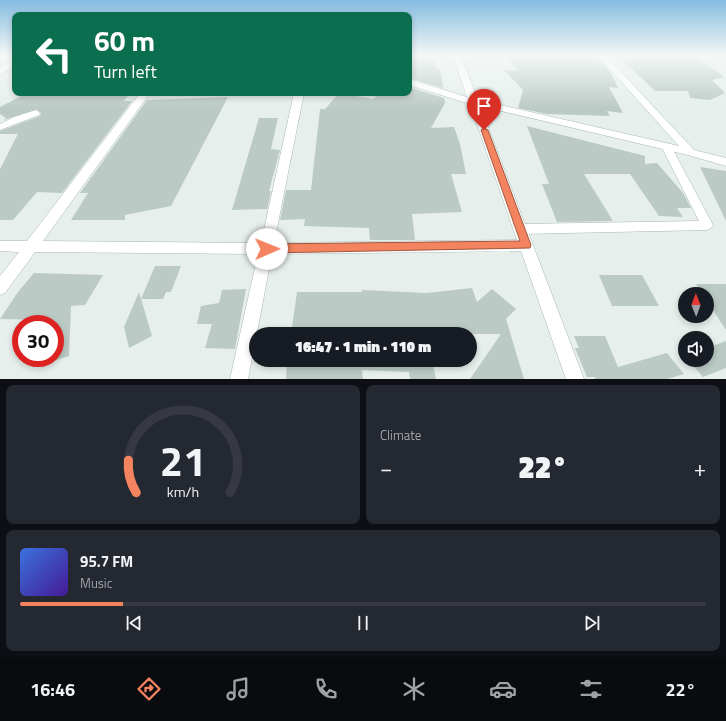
<!DOCTYPE html>
<html lang="en">
<head>
<meta charset="utf-8">
<style>
	:root { --surface:#171b24; --page:#242831; --text:#f1f3f6; --muted:#9ea1a6; --line:#363941; --accent:#f4845f }
	body { margin:0; font-family:"Titillium Web",sans-serif; background:var(--page); color:var(--text); height:100vh; display:flex; flex-direction:column; font-size:15px; white-space:nowrap }
	* { box-sizing:border-box; margin:0 }
	p { font-size:13px; color:var(--muted) }
	.icon { flex:none; width:22px; height:22px; fill:none; stroke:currentColor; stroke-width:2; stroke-linecap:round; stroke-linejoin:round }
	.map { position:relative; height:379px; overflow:hidden }
	.sheet { display:flex; flex-direction:column; gap:6px; padding:6px; background:#0d0f14; flex:1 }
	.sheet>* { flex:none }
	.guide { position:absolute; left:12px; top:12px; width:400px; height:84px; border-radius:8px; box-shadow:0 2px 6px #0003; background:#0b6e4f; color:#fff; overflow:hidden }
	.needle { width:26px; rotate:359deg }
	.fabs { position:absolute; left:678px; top:287px; display:grid; gap:8px }
	.fabs a { display:grid; place-items:center; width:36px; height:36px; border-radius:50%; background:var(--surface); box-shadow:0 2px 6px #0003; font-size:20px }
	.speed { position:absolute; left:12px; top:315px; display:flex; gap:8px; font-size:20px; font-weight:700; text-align:center }
	.speed>* { display:grid; place-content:center; width:52px; height:52px; border-radius:50%; background:var(--surface); box-shadow:0 2px 6px #0003; line-height:1 }
	.speed .limit { border:6px solid #d22; background:#fff; color:#111 }
	.pin { position:absolute; display:grid; place-items:center; width:34px; height:34px; color:#fff; margin:-41px -17px; border-radius:50% 50% 50% 0; rotate:-45deg; box-shadow:0 0 4px #0007 }
	.pin .icon { rotate:45deg }
	.me { position:absolute; width:44px; margin:-22px; rotate:89deg; stroke-linejoin:round; filter:drop-shadow(0 0 3px #0008) }
	.turn { display:flex; align-items:center; gap:14px; height:84px; padding:0 16px; font-size:18px }
	.turn .icon { width:52px; height:52px; stroke-width:2.5 }
	.turn b { display:block; font-size:28px; line-height:34px }
	.big { font-size:30px; font-weight:800; line-height:1.1 }
	.sheet .widget { flex:1; display:flex; flex-direction:column; justify-content:center; gap:6px; min-width:0; padding:0 14px; border-radius:8px; background:var(--page) }
	.sheet .dial { align-items:center; gap:0 }
	.dial svg { height:104px; overflow:visible; fill:none; stroke:var(--line); stroke-width:7; stroke-linecap:round; text-anchor:middle }
	.dial text { fill:var(--text); stroke:none }
	.song { display:flex; align-items:center; gap:12px }
	.cover { width:48px; height:48px; border-radius:6px; background:linear-gradient(135deg,hsl(220 70% 55%),hsl(260 70% 35%)) }
	.played { height:4px; border-radius:2px; background:linear-gradient(90deg,var(--accent) 15%,var(--line) 15%) }
	.keys { display:flex; justify-content:space-around; direction:ltr }
	.heat { display:flex; justify-content:space-between; align-items:center; font-size:22px; direction:ltr }
	.sheet .tiles { flex:1; display:grid; gap:6px; grid-template-columns:1fr 1fr }
	.widget:last-child { grid-column:span 2 }
	.trip { position:absolute; left:249px; top:327px; width:228px; height:40px; border-radius:20px; background:var(--surface); box-shadow:0 2px 6px #0003; font-weight:800; line-height:40px; text-align:center }
	.tab-bar { display:flex; height:64px; justify-content:space-around; align-items:center; background:#090b0e; color:var(--muted) }
	.tab-bar .icon { width:28px; height:28px }
	.tab-bar .current { color:var(--accent) }
	.tab-bar b { font-size:18px; color:var(--text) }
	.map>svg:first-child { display:block }
	.building { fill:#bbcac4 }
	.lines { fill:none; stroke-linecap:round; stroke-linejoin:round }
	.service-casing { stroke:#a8b8b2; stroke-width:1 }
	.minor-casing { stroke:#a8b8b2; stroke-width:1 }
	.service { fill:#fff; fill-rule:evenodd }
	.minor { fill:#fff; fill-rule:evenodd }
	.route { fill:#f4845f; stroke:#9f563e }
</style>
</head>
<body>
<div class="map">
<svg width="726" height="379" viewBox="0 0 726 379">
	<rect width="100%" height="100%" fill="#e6efeb"/>
	<g class="building">
		<path d="M504 56H597L611 73 618 88 609 87 623 113 607 111 610 116 547 114 518 108 523 90 504 70H518Z"/>
		<path d="M618 56H696L724 77 712 80 725 93 710 100 690 98 688 91H655Z"/>
		<path d="M409 57 435 58 437 69H440L443 88 409 78Z"/>
		<path d="M409 87 444 98 445 103 431 128 454 127 460 144 466 174H451L462 212 412 214 415 240H370L369 228 304 226 305 219 280 220 286 190H311L320 109H325L339 93 373 99 380 93H409Z"/>
		<path d="M27 93H130L124 101H132L62 193 37 192 13 220H0V169L18 134H0V131L40 116 41 113 36 109 4 120 6 118 0 114V107Z"/>
		<path d="M228 97 171 206 125 215V220H71L88 193H80L147 100Z"/>
		<path d="M259 118H278L271 149 280 150 269 191H271L265 220 267 209 232 210Z"/>
		<path d="M527 126 645 156V164L657 163 683 193 691 208H677L683 217 659 216 630 174H584L613 221 557 222 542 184H549Z"/>
		<path d="M700 167 726 171V221Z"/>
		<path d="M155 266H181L171 292H166L163 299H141Z"/>
		<path d="M34 273 103 275 85 305 71 306 69 356 45 364 46 358H55V324H49V320L0 319 18 292Z"/>
		<path d="M599 275H642L659 306H612Z"/>
		<path d="M696 284H726V330L707 301V294H702Z"/>
		<path d="M472 288 477 302 492 289 516 309 506 319 524 379H470L501 334H291L297 292H362V290L427 293Z"/>
		<path d="M246 289 235 349 205 348 212 324H197L201 306 219 303 222 290Z"/>
		<path d="M139 292 152 336 129 348 124 327Z"/>
		<path d="M574 336H605L618 367 667 353 684 374 667 379H595V377H587L575 348H579Z"/>
		<path d="M726 341V368L703 377 688 360H707V348Z"/>
		<path d="M287 360H432L436 379H410L409 372 362 370 363 379H286Z"/>
	</g>
	<g class="lines">
		<defs>
			<g id="service">
				<path d="M36 110 40 113 39 115 0 130V124L14 117Z"/>
				<path d="M666 143 671 146 713 225 711 228 707 230 520 234 516 232 514 229 516 226 520 224 699 221 661 146Z"/>
			</g>
			<g id="minor">
				<path d="M453 56H461L478 100 679 146 598 56H606L694 150 726 158V166L688 155 480 106 584 379H566L521 251 272 254 248 379H230L258 254 35 252 5 293 0 295V276L19 252 0 251V241H27L140 93H150L43 241 261 243 294 93H304L274 243 517 240 470 104 409 85V79L467 97Z"/>
				<path d="M12 59H15V65L0 75V68Z"/>
			</g>
		</defs>
		<use href="#service" class="service-casing"/>
		<use href="#minor" class="minor-casing"/>
		<use href="#service" class="service"/>
		<use href="#minor" class="minor"/>
	</g>
	<linearGradient id="sky" x2="0" y2="1"><stop stop-color="#84bce0"/><stop offset="0.51" stop-color="#f4f8f6"/><stop offset="1" stop-color="#f4f8f6" stop-opacity="0"/></linearGradient>
	<rect width="726" height="109" fill="url(#sky)"/>
	<path class="route" d="M484 128 488 130 531 245 530 248 267 253 263 252 261 249 263 246 267 244 520 241 481 130Z"/>
</svg>
<div class="fabs">
<a><svg class="needle" viewBox="-14 -14 28 28"><path d="M0-13l5 13h-10z" fill="#e53935"/><path d="M0 13l5-13h-10z" fill="#9ea1a6"/></svg></a>
<a><svg class="icon" aria-label="sound" viewBox="0 0 24 24"><path d="M4 9h4l5-4v14l-5-4H4zM17 9q2 3 0 6"/></svg></a>
</div>
<div class="speed"><div class="limit">30</div></div>
<div class="pin" style="left:484px;top:130px;background:#d93025"><svg class="icon" aria-label="arrive" viewBox="0 0 24 24"><path d="M6 21V4h12l-3 4 3 4H6"/></svg></div>
<svg class="me" style="left:267px;top:249px" viewBox="-20 -20 40 40"><circle r="19" fill="#fff"/><path d="M0-13L10 11 0 6-10 11z" fill="#f4845f"/></svg>
<div class="trip">16:47 · 1 min · 110 m</div>
<div class="guide">
<div class="turn"><svg class="icon" aria-label="left" viewBox="0 0 24 24"><path d="M17 20v-9H6M10 6l-5 5 5 5"/></svg><div><b>60 m</b>Turn left</div></div>
</div>
</div>
<section class="sheet">
<div class="tiles">
<div class="widget dial"><svg viewBox="0 0 100 80">
<path d="M14 69A42 42 0 1 1 86 69"/>
<path d="M14 69A42 42 0 0 1 8 44" stroke="#f4845f"/>
<text x="50" y="56" font-size="32" font-weight="700">21</text>
<text x="50" y="72" font-size="11">km/h</text>
</svg></div>
<div class="widget"><p>Climate</p>
<div class="heat"><a>−</a><b class="big">22°</b><a>+</a></div>
</div>
<div class="widget">
<div class="song"><i class="cover"></i><div><b>95.7 FM</b><p>Music</p></div></div>
<div class="played"></div>
<div class="keys"><svg class="icon" aria-label="previous" viewBox="0 0 24 24"><path d="M18 5L8 12l10 7zM5 5v14"/></svg><svg class="icon" aria-label="pause" viewBox="0 0 24 24"><path d="M8 5v14M16 5v14"/></svg><svg class="icon" aria-label="next" viewBox="0 0 24 24"><path d="M6 5l10 7-10 7zM19 5v14"/></svg></div>
</div>
</div>
</section>
<nav class="tab-bar">
<b>16:46</b>
<svg class="icon current" aria-label="directions" viewBox="0 0 24 24"><path d="M12 3l9 9-9 9-9-9zM9 14v-3h6M13 9l2 2-2 2"/></svg>
<svg class="icon" aria-label="music" viewBox="0 0 24 24"><path d="M9 18V5l10-2v13"/><circle cx="6" cy="18" r="3"/><circle cx="16" cy="16" r="3"/></svg>
<svg class="icon" aria-label="phone" viewBox="0 0 24 24"><path d="M5 4h4l2 5-3 2q2 4 5 5l2-3 5 2v4C11 20 4 13 5 4z"/></svg>
<svg class="icon" aria-label="climate" viewBox="0 0 24 24"><path d="M12 3v18M4 7l16 10M4 17L20 7"/></svg>
<svg class="icon" aria-label="car" viewBox="0 0 24 24"><path d="M5 17H2v-5l4-1 3-4h7l3 4 3 1v5h-3M9 17h6M6 11h13"/><circle cx="7" cy="17" r="2"/><circle cx="17" cy="17" r="2"/></svg>
<svg class="icon" aria-label="filters" viewBox="0 0 24 24"><path d="M4 7h16M4 17h16"/><circle cx="9" cy="7" r="2"/><circle cx="15" cy="17" r="2"/></svg>
<b>22°</b>
</nav>
</body>
</html>
